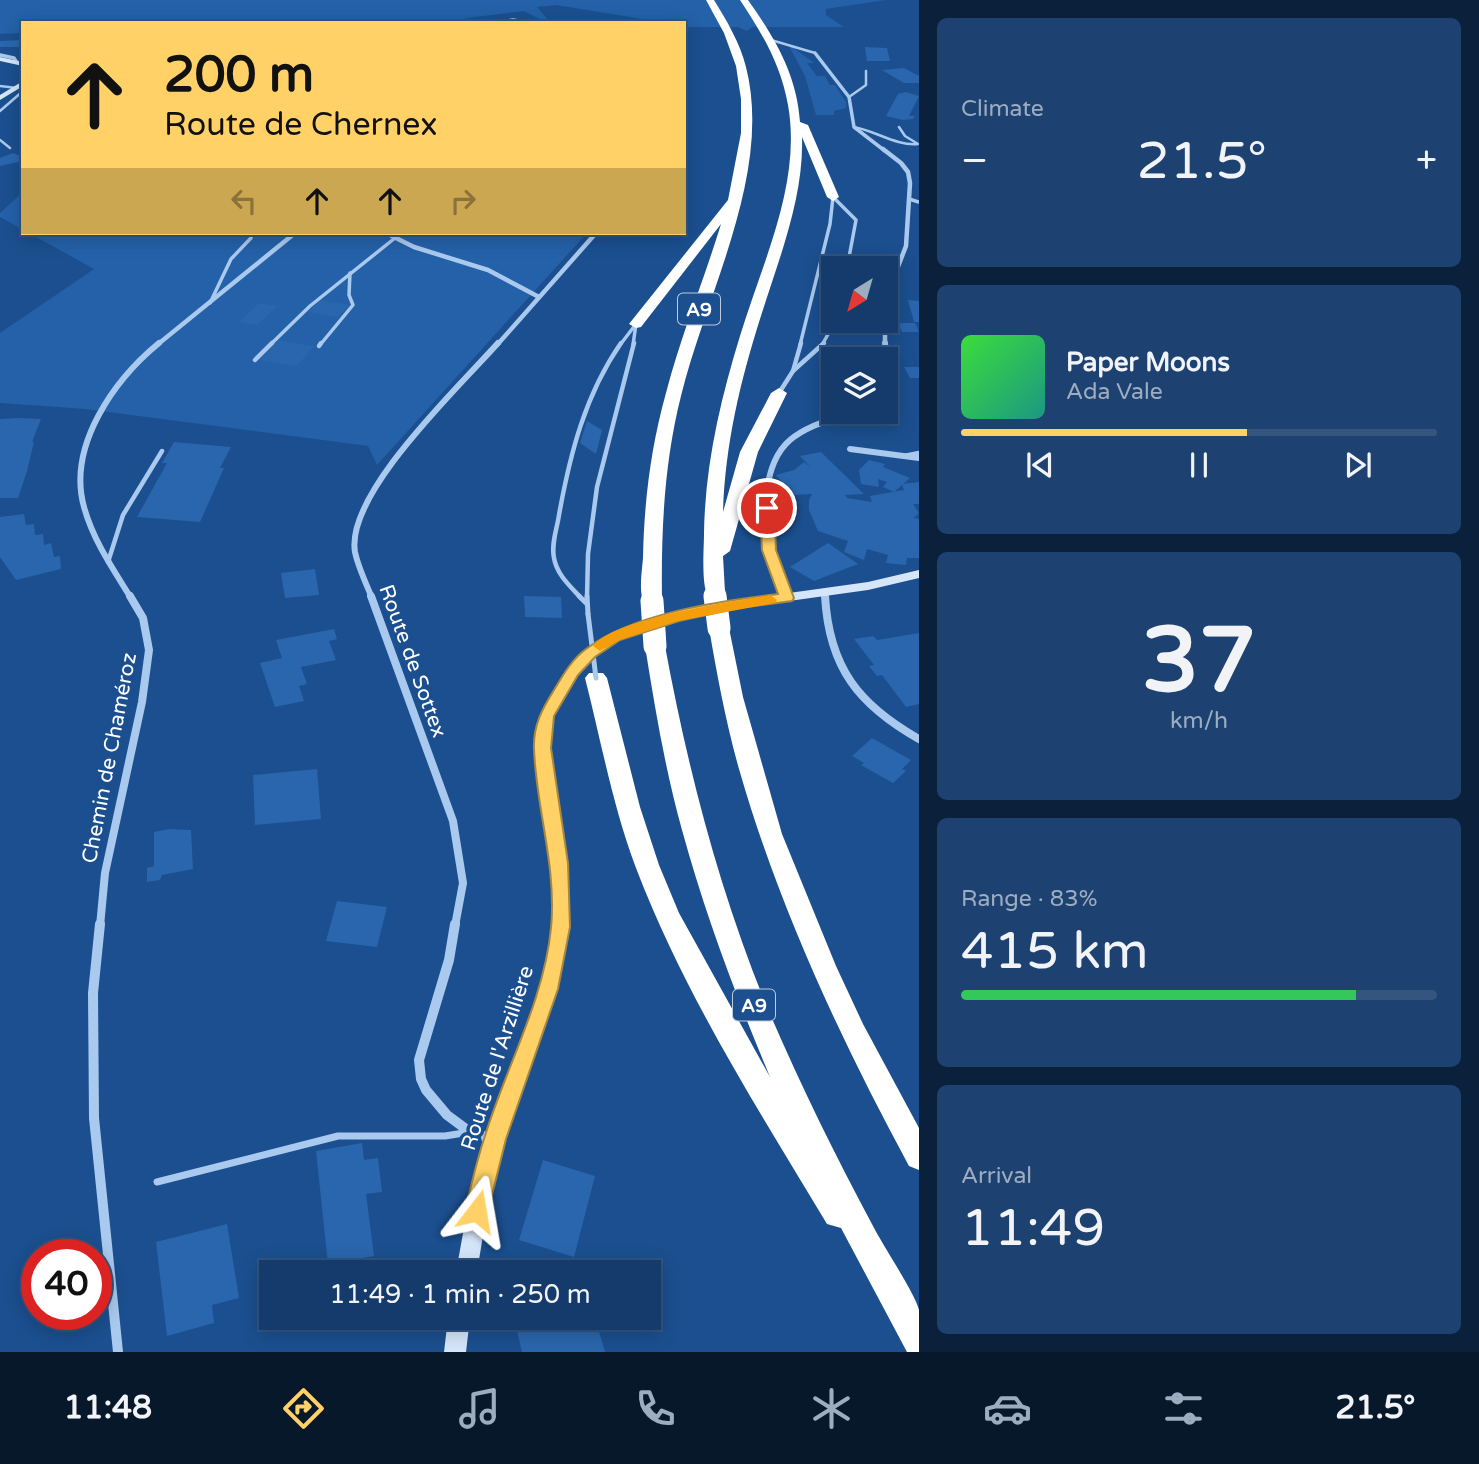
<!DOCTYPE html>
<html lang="en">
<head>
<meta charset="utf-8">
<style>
	:root { --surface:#143b6b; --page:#1d4271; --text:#f1f3f6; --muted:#9dadc1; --line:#33557e; --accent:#ffd166 }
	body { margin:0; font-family:"Varela Round",sans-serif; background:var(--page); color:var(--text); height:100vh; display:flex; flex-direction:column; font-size:26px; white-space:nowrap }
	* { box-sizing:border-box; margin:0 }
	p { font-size:23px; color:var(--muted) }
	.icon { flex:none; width:38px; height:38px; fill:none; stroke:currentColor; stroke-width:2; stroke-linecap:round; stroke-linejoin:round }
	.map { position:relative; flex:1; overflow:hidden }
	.drawer { display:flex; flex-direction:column; gap:18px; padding:18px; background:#0b203b; width:560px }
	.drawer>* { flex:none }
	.hud { position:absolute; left:21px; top:21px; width:665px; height:214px; border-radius:0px; box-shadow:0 4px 18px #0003,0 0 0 2px var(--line); background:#ffd166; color:#111; overflow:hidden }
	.needle { width:46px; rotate:217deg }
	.controls { position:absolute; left:821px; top:256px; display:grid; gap:14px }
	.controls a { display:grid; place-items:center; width:77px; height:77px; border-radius:0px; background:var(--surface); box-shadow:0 4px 18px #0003,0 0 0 2px var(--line); font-size:35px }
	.speed { position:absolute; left:21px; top:1239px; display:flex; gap:14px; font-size:35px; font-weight:700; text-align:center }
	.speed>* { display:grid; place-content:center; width:91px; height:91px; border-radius:50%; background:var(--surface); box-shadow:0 4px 18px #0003,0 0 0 2px var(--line); line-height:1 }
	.speed .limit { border:10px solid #d22; background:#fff; color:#111 }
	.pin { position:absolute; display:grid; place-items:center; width:60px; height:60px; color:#fff; margin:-30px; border:4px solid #fff; border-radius:50%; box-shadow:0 2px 7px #0007 }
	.me { position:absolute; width:77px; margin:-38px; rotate:14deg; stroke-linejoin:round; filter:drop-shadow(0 0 5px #0008) }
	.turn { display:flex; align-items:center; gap:24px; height:147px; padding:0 28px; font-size:32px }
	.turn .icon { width:91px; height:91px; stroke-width:2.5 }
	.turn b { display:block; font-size:49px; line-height:60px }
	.lanes { display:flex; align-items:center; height:66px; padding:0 28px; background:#0003; justify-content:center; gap:35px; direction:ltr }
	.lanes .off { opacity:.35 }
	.big { font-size:52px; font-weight:600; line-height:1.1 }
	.drawer .widget { flex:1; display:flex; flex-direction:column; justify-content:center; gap:10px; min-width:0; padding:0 24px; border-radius:10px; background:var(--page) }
	.drawer .dial { align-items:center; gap:0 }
	.dial b { font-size:91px; line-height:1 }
	.song { display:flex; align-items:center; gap:21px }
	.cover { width:84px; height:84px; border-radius:10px; background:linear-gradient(135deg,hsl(120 70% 55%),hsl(170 70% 35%)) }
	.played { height:7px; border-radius:4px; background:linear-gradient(90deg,var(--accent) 60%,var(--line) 60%) }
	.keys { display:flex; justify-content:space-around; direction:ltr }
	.heat { display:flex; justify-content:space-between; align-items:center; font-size:38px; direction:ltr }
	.charge { height:10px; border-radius:5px; background:linear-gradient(90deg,#34c759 83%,var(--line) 0) }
	.trip { position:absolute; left:259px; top:1260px; width:402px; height:70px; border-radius:0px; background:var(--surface); box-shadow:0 4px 18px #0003,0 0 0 2px var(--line); font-weight:600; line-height:70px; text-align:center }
	.dock { display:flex; height:112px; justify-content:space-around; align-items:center; background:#08182b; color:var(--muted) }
	.dock .icon { width:49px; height:49px }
	.dock .current { color:var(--accent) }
	.dock b { font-size:32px; color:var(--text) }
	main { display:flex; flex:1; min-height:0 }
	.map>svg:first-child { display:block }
	.green { fill:#2461a8 }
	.building { fill:#2a66ad }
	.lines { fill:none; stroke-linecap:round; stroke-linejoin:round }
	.lane-far4 { stroke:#a9c9ee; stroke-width:2.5 }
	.lane-far3 { stroke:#a9c9ee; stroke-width:3.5 }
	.lane-far2 { stroke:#a9c9ee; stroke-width:4.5 }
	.lane-far1 { stroke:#a9c9ee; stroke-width:5 }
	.lane { stroke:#a9c9ee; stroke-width:7 }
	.street-far4 { stroke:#a9c9ee; stroke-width:3.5 }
	.street-far3 { stroke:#a9c9ee; stroke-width:4.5 }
	.street-far2 { stroke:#a9c9ee; stroke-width:6 }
	.street-far1 { stroke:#a9c9ee; stroke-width:8 }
	.street { stroke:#a9c9ee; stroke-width:10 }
	.secondary { fill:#d6e6fa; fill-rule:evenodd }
	.highway { fill:#fff; fill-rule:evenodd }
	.lane-bridge { stroke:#a9c9ee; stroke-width:5 }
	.highway-bridge-far1 { stroke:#fff; stroke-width:18 }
	.highway-bridge { stroke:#fff; stroke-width:23 }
	.route { fill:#ffd166; stroke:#a68842; stroke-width:2 }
	.slow { fill:#f59e0b }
	.labels { text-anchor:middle; stroke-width:7; stroke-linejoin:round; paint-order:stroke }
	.shield { fill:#1b4f8f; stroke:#bbcadd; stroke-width:2 }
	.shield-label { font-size:19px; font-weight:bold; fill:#fff }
	.street-label { font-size:21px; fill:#fff; stroke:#1b4f8f }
</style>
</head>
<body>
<main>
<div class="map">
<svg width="919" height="1352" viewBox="0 0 919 1352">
	<rect width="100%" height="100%" fill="#1b4f8f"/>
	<g class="green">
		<path d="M0 0H886L826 9V15L844 27H752L747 31 738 27H684V23H667L556 5 537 7 549 21 547 23 524 11 467 18 453 23H23V33L0 34Z"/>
		<path d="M789 46 799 48 795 49 814 63H807L817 76H825L830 85H835L846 102V108L834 111V115H816L805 76Z"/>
		<path d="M23 192V230L0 217V213Z"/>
		<path d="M29 233H587L377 465 368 446 85 409 0 403V333L94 269Z"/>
	</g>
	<g class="building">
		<path d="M23 40 20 47H0V41Z"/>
		<path d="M865 47 887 48 890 61H867Z"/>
		<path d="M904 68 919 76V83H904L882 70Z"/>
		<path d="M906 92 919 96 909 116H915L913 119 903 120 886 116 898 94Z"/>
		<path d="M13 153 23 157V161L0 166V158Z"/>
		<path d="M320 300 350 305 338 317 308 312Z"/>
		<path d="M908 300 919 301V322H914Z"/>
		<path d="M259 303 278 306 257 325 239 322Z"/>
		<path d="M898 323H915L919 332H902Z"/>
		<path d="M278 340 314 346 297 366 260 360Z"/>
		<path d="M825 361 833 362V376L823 374Z"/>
		<path d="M904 367H919V378H910Z"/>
		<path d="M18 418 41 419 32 442H34L27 471 18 498H0V419Z"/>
		<path d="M587 421 602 430 596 454 580 443Z"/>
		<path d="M174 442 231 447 220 468H224L200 522 137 517 167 463H162Z"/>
		<path d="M821 452 864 494 845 495 847 498 872 502 870 496 904 490 902 484 919 482V504H913L919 513 914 518 919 519V558H907L906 565 886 563 888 555 867 549 864 560 844 552 848 541 818 531 809 510V500L812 494 792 495 776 475 794 470 804 462 811 468 800 456Z"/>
		<path d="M869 460 885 464 883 467 910 478 894 492 883 487 887 482 878 479 879 487 861 484 859 470Z"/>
		<path d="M24 514 26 525 34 524 35 535 43 534 44 545 51 543 54 557 60 556 61 569 16 580 0 557V517Z"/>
		<path d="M828 543 858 564 814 581 790 567Z"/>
		<path d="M315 569 319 595 285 598 281 573Z"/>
		<path d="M524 596 561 597 562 618 525 617Z"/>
		<path d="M334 629 337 639 329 641 336 660 301 667 307 684 299 686 304 701 275 707 260 663 282 658 276 640Z"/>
		<path d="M919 633V704L906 707 882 675 877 676 869 666 874 665 854 639 873 636 877 640Z"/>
		<path d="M872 738 911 760 902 769 906 771 893 783 861 765 864 763 852 756Z"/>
		<path d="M317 769 321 819 255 825 253 775Z"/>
		<path d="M169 829 191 830 193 869 162 875 160 880 147 882V868L154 866V832Z"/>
		<path d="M337 901 387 907 377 947 326 941Z"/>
		<path d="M362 1143 364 1160 378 1158 382 1192 366 1194 374 1256 328 1264 316 1151Z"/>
		<path d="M543 1160 595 1176 574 1257 519 1240Z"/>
		<path d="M227 1224 239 1298 212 1305 214 1323 167 1336 156 1242Z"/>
		<path d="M514 1318H595L605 1352H522Z"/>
	</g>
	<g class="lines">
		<g class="lane-far4">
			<path d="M771 40 815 53"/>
			<path d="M0 86 17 88"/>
			<path d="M849 97 866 85V71"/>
			<path d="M0 111 23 91"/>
			<path d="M854 127C876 131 896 146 918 144L905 136 899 127"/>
			<path d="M0 140 10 148"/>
		</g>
		<g class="lane-far3">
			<path d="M833 197 856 220 847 268"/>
			<path d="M909 199 919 202"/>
			<path d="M210 303 231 259 251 238"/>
			<path d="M270 345 310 306 395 238"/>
			<path d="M320 345 353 305 349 295 350 273"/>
			<path d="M620 345 636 324"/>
			<path d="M633 345 636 324"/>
			<path d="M800 345 830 224 833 197"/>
			<path d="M822 345 836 320"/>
		</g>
		<g class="lane-far2">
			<path d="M319 346 321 343"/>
			<path d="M255 360 272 343"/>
			<path d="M793 371 824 343"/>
			<path d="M779 393 793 371 801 343"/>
			<path d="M904 456 919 453"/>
			<path d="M108 562 123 515 162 451"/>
			<path d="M581 598C570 586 557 575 554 558 551 544 557 529 559 515 570 454 585 395 621 343"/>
			<path d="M587 598 588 554 597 487 634 343"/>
		</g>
		<g class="lane-far1">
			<path d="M579 596 587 604"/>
			<path d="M587 596 588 614"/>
		</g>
		<path class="lane" d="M157 1182 338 1136H445L470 1132"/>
		<g class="street-far4">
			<path d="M493 23 513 20 530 23"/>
			<path d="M815 53 849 97 854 127 885 151"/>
			<path d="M0 55 14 58 16 61"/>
		</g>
		<g class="street-far3">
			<path d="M883 149 901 163 908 172 910 183 906 246 894 277 886 317"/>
			<path d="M386 233 414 247 488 270 539 297"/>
			<path d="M157 345 295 233"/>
			<path d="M497 345 596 233"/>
			<path d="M885 345V320"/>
		</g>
		<g class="street-far2">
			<path d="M885 343 888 376 886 382"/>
			<path d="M850 449 919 458"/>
			<path d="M825 593V598"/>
			<path d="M131 598C113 569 93 540 84 507 67 446 114 380 159 343"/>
			<path d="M372 598C366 583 358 567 355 552 345 494 460 386 498 343"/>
			<path d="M787 598C781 583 774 568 770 552 762 520 762 464 790 440 808 425 833 419 854 411"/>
		</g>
		<g class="street-far1">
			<path d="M371 596 453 821 463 883 455 926"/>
			<path d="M825 596C829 668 859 705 919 739"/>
			<path d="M100 926 105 873 142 702 149 650 143 618 130 596"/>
		</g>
		<g class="street">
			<path d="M100 924 93 993 94 1118 118 1352"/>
			<path d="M455 924 449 960 419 1060 421 1079 426 1090 447 1115 470 1132 494 1139"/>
		</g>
		<g class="secondary">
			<path d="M0 57 23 62V66L0 61Z"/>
			<path d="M23 81V86L0 100V95Z"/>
			<path d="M919 570V578L868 590 738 608 678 621 620 640 595 656 577 675 553 716 549 748 567 863 569 927 557 989 505 1139 487 1211 477 1272H456L467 1211 485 1139 539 989 553 927 551 863 535 748 539 716 567 669 585 650 610 634 670 614 738 600 868 582Z"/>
			<path d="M448 1318H470L466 1352H444Z"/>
		</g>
		<g class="highway">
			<path d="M706 0H714C727 21 740 43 746 67 773 174 706 293 681 396 664 463 661 532 662 601L659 605H645C638 594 642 571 643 558 644 502 651 446 666 393 681 335 704 280 721 224L641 327 636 328 629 324 728 200 741 133V99L736 66 724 33Z"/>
			<path d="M740 0H748C775 38 797 75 800 122L808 125 839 197 833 201 827 197 802 137C804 199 778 261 760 319 740 382 725 446 723 512L740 452 771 393 779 388 787 393 758 452 730 551 723 556 725 592 722 596H708C701 585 704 548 704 533 705 466 720 401 740 336 762 263 802 183 788 105 781 65 762 33 740 0Z"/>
			<path d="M719 622 726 624 729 628 743 697 782 834 836 966 863 1024 919 1128V1170L909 1166C840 1038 779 908 739 769 726 723 717 675 709 628L712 624Z"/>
			<path d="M655 639 662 641 665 646C688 770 719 890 767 1007 799 1082 835 1155 873 1226 882 1244 916 1295 919 1310 919 1323 919 1339 919 1352H907L841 1228 827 1224C758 1109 684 994 636 868 613 807 601 741 585 678L589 673H603L607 678 640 807 659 865 679 913 770 1077C736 996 705 914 682 830 665 769 655 708 645 646L648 641Z"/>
		</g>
		<path class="lane-bridge" d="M588 614 596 678"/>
		<path class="highway-bridge-far1" d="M715 592 716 598"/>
		<g class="highway-bridge">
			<path d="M715 596 719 628"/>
			<path d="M652 601 655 646"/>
		</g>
	</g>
	<path class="route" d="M767 504 774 508 776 550 794 598 792 601 738 608 679 621 620 640 595 657 578 675 554 716 551 748 568 863 570 927 558 989 506 1139 488 1211 485 1219 477 1222 469 1219 465 1211C471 1187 476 1163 484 1139 505 1069 544 1001 551 928 557 867 536 808 534 749 533 726 542 709 554 690 563 675 572 659 586 649 633 613 721 601 778 594L762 550 760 508Z"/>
	<path class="slow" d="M770 595 777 600 775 603 678 621 620 640 600 651 593 646C615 618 732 602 770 595Z"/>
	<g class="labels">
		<g class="shield">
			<rect x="678" y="293.5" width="42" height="31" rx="5"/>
			<rect x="733" y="989.5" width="42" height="31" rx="5"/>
		</g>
		<g class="shield-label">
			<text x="699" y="316">A9</text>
			<text x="754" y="1012">A9</text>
		</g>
		<g class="street-label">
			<text transform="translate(413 661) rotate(70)" y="7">Route de Sottex</text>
			<text transform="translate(109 758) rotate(-79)" y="7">Chemin de Chaméroz</text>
			<text transform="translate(497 1058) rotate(-72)" y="7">Route de l'Arzillière</text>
		</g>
	</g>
</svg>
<div class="controls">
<a><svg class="needle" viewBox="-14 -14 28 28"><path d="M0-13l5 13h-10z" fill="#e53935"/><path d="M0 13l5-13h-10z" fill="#9dadc1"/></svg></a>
<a><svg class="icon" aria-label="layers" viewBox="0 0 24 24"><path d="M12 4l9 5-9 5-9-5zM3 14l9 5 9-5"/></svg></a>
</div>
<div class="speed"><div class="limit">40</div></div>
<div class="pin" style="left:767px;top:508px;background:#d93025"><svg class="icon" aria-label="arrive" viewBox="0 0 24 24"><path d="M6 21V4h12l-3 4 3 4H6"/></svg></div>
<svg class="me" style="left:477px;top:1211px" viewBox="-20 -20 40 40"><path d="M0-17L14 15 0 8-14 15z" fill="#ffd166" stroke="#fff" stroke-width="4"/></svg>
<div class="trip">11:49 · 1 min · 250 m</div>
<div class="hud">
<div class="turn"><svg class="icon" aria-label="ahead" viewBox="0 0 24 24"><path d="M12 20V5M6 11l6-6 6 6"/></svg><div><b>200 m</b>Route de Chernex</div></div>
<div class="lanes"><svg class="icon off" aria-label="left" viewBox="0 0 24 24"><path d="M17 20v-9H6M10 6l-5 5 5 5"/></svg><svg class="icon" aria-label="ahead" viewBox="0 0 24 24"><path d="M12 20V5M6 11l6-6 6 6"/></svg><svg class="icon" aria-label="ahead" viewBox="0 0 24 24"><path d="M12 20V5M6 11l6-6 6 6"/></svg><svg class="icon off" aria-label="right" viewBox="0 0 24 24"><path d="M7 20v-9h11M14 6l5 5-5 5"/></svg></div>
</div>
</div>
<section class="drawer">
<div class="widget"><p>Climate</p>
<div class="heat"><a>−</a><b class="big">21.5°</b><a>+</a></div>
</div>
<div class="widget">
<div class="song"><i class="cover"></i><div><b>Paper Moons</b><p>Ada Vale</p></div></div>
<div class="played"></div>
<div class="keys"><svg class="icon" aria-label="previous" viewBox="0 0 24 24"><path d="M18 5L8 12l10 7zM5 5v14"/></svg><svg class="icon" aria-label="pause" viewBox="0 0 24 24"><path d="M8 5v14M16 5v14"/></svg><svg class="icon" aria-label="next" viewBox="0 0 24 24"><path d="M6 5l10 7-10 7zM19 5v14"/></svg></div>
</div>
<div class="widget dial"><b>37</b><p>km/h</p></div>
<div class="widget"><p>Range · 83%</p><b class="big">415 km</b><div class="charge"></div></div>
<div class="widget"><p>Arrival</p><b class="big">11:49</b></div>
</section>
</main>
<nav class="dock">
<b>11:48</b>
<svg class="icon current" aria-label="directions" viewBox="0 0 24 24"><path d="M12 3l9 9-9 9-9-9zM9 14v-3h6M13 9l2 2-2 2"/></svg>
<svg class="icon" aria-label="music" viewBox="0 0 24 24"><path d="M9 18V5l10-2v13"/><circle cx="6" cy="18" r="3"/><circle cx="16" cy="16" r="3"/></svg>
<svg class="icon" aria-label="phone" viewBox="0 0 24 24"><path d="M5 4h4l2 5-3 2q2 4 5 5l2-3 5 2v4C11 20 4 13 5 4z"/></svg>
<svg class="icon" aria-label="climate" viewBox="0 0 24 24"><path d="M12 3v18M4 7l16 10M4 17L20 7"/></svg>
<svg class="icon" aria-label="car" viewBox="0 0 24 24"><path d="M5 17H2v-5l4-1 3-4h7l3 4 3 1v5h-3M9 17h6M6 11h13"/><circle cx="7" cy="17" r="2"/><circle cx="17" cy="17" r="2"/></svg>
<svg class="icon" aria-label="filters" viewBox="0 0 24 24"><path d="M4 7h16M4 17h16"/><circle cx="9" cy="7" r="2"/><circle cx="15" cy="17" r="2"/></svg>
<b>21.5°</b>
</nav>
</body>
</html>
